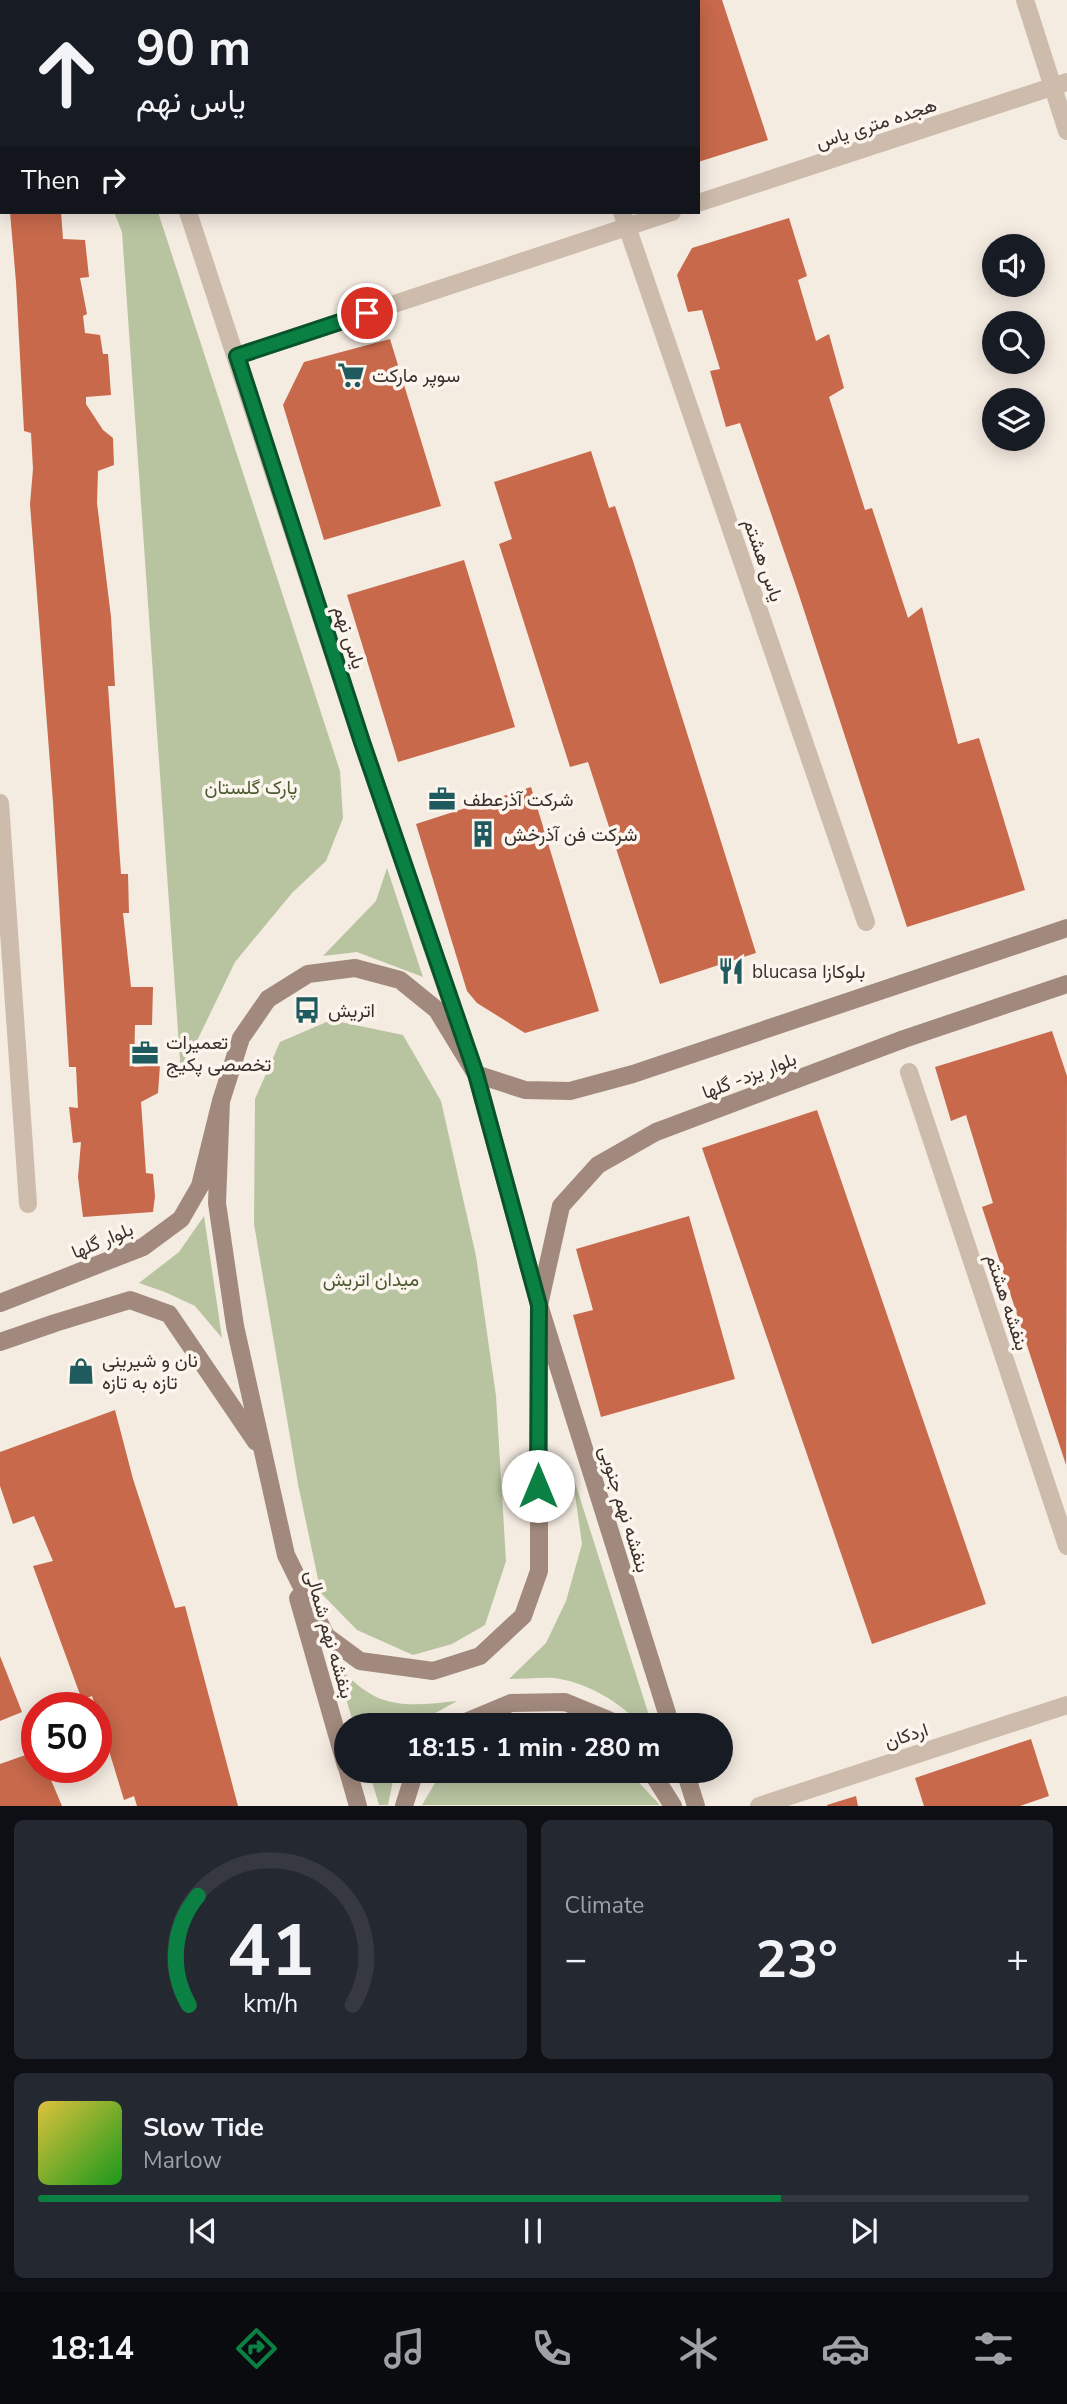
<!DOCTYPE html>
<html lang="en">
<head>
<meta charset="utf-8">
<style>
	:root { --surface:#171b24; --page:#242831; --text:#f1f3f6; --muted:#9ea1a6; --line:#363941; --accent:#0b8043 }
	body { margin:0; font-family:"Nunito Sans",Vazirmatn,sans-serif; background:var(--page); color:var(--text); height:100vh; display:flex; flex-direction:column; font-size:26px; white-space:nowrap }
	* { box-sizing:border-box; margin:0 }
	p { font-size:23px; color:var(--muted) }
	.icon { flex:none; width:38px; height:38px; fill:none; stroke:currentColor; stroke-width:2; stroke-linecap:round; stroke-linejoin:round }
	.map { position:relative; height:1806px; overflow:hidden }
	.sheet { display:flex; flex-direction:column; gap:14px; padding:14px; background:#0d0f14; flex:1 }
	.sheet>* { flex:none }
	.hud { position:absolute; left:0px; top:0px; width:700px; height:214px; box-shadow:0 4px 18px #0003; background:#171b24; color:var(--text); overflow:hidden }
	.buttons { position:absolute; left:982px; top:234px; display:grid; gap:14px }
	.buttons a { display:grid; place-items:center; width:63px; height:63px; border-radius:50%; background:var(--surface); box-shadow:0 4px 18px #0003; font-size:35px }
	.speed { position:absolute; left:21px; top:1692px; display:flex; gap:14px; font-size:35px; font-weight:700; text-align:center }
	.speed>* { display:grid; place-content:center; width:91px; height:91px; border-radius:50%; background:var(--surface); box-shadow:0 4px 18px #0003; line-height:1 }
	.speed .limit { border:10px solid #d22; background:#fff; color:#111 }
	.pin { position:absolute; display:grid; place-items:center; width:60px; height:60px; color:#fff; margin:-30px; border:4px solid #fff; border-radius:50%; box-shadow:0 2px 7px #0007 }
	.me { position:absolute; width:77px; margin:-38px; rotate:0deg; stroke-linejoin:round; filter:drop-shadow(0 0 5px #0008) }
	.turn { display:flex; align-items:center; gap:24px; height:147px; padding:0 21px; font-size:32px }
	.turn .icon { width:91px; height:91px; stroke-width:2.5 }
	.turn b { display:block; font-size:49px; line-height:60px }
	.then { display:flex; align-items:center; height:66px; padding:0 21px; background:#0003; gap:14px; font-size:26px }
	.big { font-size:52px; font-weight:700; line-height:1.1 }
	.sheet .tile { flex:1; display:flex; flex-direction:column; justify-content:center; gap:10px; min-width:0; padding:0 24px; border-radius:10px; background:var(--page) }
	.sheet .dial { align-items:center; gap:0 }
	.dial svg { height:182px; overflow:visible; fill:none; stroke:var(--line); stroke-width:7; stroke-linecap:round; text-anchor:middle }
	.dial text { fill:var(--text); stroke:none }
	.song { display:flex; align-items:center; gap:21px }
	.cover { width:84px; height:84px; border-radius:10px; background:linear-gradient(135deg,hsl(50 70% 55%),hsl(120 70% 35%)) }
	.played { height:7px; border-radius:4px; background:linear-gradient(90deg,var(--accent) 75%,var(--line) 75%) }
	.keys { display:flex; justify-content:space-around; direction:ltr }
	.heat { display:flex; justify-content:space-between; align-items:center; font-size:38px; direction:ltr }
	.sheet .tiles { flex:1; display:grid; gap:14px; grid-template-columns:1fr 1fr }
	.tile:last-child { grid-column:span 2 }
	.trip { position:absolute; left:334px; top:1713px; width:399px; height:70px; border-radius:35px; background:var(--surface); box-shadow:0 4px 18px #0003; font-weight:700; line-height:70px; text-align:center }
	.dock { display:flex; height:112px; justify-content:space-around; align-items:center; background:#090b0e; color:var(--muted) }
	.dock .icon { width:49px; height:49px }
	.dock .on { color:var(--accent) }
	.dock b { font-size:32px; color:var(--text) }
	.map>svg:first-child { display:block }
	.green { fill:#b8c4a0 }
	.building { fill:#c8694b }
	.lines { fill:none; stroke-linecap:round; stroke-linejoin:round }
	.minor { stroke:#cdbbac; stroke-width:18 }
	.tertiary { stroke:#cdbbac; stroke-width:18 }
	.secondary { stroke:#a18a7d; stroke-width:18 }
	.route-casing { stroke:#07532c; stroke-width:18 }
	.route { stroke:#0b8043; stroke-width:12 }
	.labels { text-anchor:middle; stroke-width:7; stroke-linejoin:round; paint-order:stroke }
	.street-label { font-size:19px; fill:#3b302b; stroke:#fbf5ee }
	.poi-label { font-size:19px; fill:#3b302b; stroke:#fbf5ee; text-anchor:start }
	.park-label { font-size:19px; fill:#4a5a2e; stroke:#fbf5ee }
</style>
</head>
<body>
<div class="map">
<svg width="1067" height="1806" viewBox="0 0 1067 1806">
	<rect width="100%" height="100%" fill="#f4ebe1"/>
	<g class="green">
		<path d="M0 0 89 2H2L0 182Z"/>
		<path d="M114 212H158L340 771 343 818 326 861 292 893 235 962 181 1074 122 232Z"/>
		<path d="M387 868 423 977 357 952 323 956 376 901Z"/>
		<path d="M331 1020 403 1035 441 1101 476 1256 496 1396 506 1561 485 1625 452 1644 413 1655 357 1630 321 1593 298 1484 254 1224 255 1099 280 1042Z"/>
		<path d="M204 1216 222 1338 195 1306 165 1292 139 1283 179 1252Z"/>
		<path d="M572 1473 652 1725H641C620 1702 586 1682 554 1678 540 1677 524 1679 509 1679L546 1643 566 1601 582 1544Z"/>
		<path d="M336 1666C346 1674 355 1684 366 1691 392 1710 427 1704 457 1701L430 1716 421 1725H354Z"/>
		<path d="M369 1771H395L388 1805H379Z"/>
		<path d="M442 1771H628L660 1805H422Z"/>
	</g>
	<g class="building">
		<path d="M698 0H722L768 140 698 162Z"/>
		<path d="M10 212H61L63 239 85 240 89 277 80 278 87 314 83 316 85 333 100 335 103 354H108L111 395 86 397V404L103 430 113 438 114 465 98 471 97 503 111 617 115 686H108L121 874H128L129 913H123L131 987H153L152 1025H135L134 1067 160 1065 158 1093 141 1102 146 1173 153 1174 155 1196 153 1212 83 1217 78 1177 81 1142 73 1143 69 1107 78 1108 76 1067H69L53 802 30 504 33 469 31 433 24 431 16 282Z"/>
		<path d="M789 218 807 276 798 280 816 341 829 334 844 388 829 397 865 510 872 508 908 618 922 607 958 744 979 738 1025 890 907 927 799 595 740 423 726 427 710 371 720 369 702 310 688 312 677 275 692 248Z"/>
		<path d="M390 339 441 506 324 540 283 405 304 362Z"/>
		<path d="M591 451 609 508 615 506 633 561 756 953 660 984 588 762 570 767 499 544 512 539 494 482Z"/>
		<path d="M464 560 515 727 398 762 347 595Z"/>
		<path d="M531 787 599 1011 525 1033 477 1003 467 991 416 824Z"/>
		<path d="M1052 1031 1067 1076 1066 1465 982 1207 993 1203 966 1115 951 1121 935 1067Z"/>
		<path d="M817 1110 986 1604 872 1644 702 1148Z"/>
		<path d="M689 1216 735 1379 601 1417 573 1315 593 1310 576 1249Z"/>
		<path d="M115 1410 133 1479 175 1608 185 1606 238 1806H137L134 1796 124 1800 96 1708 92 1696 82 1700 33 1566 53 1561 34 1516 13 1524 0 1486V1452Z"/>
		<path d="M0 1656 22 1712 0 1721Z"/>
		<path d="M1031 1739 1049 1796 1020 1806H924L915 1778Z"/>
		<path d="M37 1751V1768H46L62 1806H0V1764Z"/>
		<path d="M856 1796 858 1806H827V1805Z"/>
	</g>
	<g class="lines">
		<g class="minor">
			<path d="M553 0 554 2"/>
			<path d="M622 212 866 922"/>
			<path d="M0 803 28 1204"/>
			<path d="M909 1072 1067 1546"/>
		</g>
		<g class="tertiary">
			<path d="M116 0V2"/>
			<path d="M1025 0 1067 131"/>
			<path d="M698 203 1067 82"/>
			<path d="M188 212 362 742 470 1058"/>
			<path d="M237 356 672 212"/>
			<path d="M759 1806 1067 1705"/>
		</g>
		<g class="secondary">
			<path d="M476 1074 525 1090 570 1091 633 1074 1067 928"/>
			<path d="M0 1303 143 1247 181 1219 200 1186 221 1101 241 1038 268 999 308 974 355 968 400 980 437 1010 476 1074 539 1305V1571L523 1616 480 1656 433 1671 360 1661 326 1636 286 1555 235 1326 217 1203 221 1101"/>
			<path d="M0 1342 55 1323 130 1300 169 1314 256 1442"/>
			<path d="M298 1598 346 1766"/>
			<path d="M456 1726 511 1703 565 1702 623 1726"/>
			<path d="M671 1726 539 1305 561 1206 598 1165 656 1132 904 1039 1067 984"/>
			<path d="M348 1771 358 1806"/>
			<path d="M651 1771 673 1806"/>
			<path d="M685 1771 696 1806"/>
			<path d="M404 1806 415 1771"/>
		</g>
	</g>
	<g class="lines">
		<defs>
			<path id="route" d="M367 313 237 356 362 742 476 1074 539 1305 538 1486"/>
		</defs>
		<use href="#route" class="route-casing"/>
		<use href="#route" class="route"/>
	</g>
	<defs>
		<symbol id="supermarket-bare" viewBox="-9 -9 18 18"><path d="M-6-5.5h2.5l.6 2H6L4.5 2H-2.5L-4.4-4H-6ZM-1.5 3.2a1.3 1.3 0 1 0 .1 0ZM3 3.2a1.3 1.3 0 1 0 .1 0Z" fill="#1f5a5e" stroke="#fbf5ee" stroke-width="2.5" paint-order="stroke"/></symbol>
		<symbol id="office-bare" viewBox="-9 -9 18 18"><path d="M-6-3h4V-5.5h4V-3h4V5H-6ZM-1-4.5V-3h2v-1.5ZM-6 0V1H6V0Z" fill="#1f5a5e" stroke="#fbf5ee" stroke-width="2.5" paint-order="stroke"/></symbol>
		<symbol id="building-bare" viewBox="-9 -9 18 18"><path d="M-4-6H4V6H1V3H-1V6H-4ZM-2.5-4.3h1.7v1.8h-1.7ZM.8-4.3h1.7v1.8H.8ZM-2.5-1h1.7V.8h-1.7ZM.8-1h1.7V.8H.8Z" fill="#1f5a5e" stroke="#fbf5ee" stroke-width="2.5" paint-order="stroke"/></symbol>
		<symbol id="restaurant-bare" viewBox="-9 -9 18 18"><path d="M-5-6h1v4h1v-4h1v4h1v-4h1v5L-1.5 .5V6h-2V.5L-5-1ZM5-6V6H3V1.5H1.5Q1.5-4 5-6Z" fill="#1f5a5e" stroke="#fbf5ee" stroke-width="2.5" paint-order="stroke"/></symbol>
		<symbol id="bus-bare" viewBox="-9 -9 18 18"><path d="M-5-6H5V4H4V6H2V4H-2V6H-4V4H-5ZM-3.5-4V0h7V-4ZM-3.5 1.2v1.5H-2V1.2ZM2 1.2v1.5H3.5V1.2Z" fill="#1f5a5e" stroke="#fbf5ee" stroke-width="2.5" paint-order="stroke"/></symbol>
		<symbol id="shop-bare" viewBox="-9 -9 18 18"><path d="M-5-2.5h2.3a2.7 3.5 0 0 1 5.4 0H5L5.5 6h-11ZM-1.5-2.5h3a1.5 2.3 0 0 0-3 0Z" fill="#1f5a5e" stroke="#fbf5ee" stroke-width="2.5" paint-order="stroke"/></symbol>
	</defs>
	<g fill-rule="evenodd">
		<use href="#supermarket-bare" x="332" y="356" width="38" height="38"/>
		<use href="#office-bare" x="423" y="780" width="38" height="38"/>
		<use href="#building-bare" x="464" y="815" width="38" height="38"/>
		<use href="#restaurant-bare" x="712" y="952" width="38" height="38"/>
		<use href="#bus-bare" x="288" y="991" width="38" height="38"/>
		<use href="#office-bare" x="126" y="1034" width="38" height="38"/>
		<use href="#shop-bare" x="62" y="1352" width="38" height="38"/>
	</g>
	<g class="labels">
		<g class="street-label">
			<text transform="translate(876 123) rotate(-18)" y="7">هجده متری یاس</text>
			<text transform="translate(764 560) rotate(71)" y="7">یاس هشتم</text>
			<text transform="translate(350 637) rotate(72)" y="7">یاس نهم</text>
			<text transform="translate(749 1075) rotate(-21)" y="7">بلوار یزد- گلها</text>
			<text transform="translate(102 1240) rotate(-23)" y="7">بلوار گلها</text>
			<text transform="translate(1008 1302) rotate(72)" y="7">بنفشه هشتم</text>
			<text transform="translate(625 1509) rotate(73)" y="7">بنفشه نهم جنوبی</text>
			<text transform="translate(330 1634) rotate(74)" y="7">بنفشه نهم شمالی</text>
			<text transform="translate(906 1735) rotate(-18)" y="7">اردکان</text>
		</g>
		<g class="poi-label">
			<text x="372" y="382">سوپر مارکت</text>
			<text x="463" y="806">شرکت آذرعطف</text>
			<text x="504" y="841">شرکت فن آذرخش</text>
			<text x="752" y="978">blucasa بلوکازا</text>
			<text x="328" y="1017">اتریش</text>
			<text x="166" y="1049">تعمیرات<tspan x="166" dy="22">تخصصی پکیج</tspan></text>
			<text x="102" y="1367">نان و شیرینی<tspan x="102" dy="22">تازه به تازه</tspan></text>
		</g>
		<g class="park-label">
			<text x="251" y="794">پارک گلستان</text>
			<text x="371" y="1286">میدان اتریش</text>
		</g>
	</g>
</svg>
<div class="buttons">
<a><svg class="icon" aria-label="sound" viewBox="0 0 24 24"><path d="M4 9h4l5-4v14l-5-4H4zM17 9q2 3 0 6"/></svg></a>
<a><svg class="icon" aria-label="search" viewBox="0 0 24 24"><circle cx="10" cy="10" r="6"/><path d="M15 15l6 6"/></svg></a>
<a><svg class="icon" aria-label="layers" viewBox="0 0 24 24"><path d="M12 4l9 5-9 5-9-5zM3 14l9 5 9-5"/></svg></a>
</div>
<div class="speed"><div class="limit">50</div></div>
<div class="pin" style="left:367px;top:313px;background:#d93025"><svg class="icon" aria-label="arrive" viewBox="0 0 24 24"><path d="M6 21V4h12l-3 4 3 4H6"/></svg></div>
<svg class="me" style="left:538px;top:1486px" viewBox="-20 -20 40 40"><circle r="19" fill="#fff"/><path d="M0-13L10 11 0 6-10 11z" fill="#0b8043"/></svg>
<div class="trip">18:15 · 1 min · 280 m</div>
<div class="hud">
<div class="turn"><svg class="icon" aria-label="ahead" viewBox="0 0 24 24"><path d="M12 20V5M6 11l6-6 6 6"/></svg><div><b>90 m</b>یاس نهم</div></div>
<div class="then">Then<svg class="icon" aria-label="right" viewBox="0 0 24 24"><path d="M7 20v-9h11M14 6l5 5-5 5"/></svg></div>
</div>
</div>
<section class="sheet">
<div class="tiles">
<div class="tile dial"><svg viewBox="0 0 100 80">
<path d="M14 69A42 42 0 1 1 86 69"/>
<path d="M14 69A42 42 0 0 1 18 21" stroke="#0b8043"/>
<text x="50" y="56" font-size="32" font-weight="700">41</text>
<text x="50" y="72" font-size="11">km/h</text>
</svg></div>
<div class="tile"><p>Climate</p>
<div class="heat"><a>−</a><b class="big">23°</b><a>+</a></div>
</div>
<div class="tile">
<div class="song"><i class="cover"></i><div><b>Slow Tide</b><p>Marlow</p></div></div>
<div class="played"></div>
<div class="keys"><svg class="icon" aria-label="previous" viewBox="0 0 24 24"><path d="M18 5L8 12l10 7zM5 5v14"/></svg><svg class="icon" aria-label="pause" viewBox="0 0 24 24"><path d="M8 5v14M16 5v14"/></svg><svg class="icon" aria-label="next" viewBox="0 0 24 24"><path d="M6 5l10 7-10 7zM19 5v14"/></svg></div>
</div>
</div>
</section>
<nav class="dock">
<b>18:14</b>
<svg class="icon on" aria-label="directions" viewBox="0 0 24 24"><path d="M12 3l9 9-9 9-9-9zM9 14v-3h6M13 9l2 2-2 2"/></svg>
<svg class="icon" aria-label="music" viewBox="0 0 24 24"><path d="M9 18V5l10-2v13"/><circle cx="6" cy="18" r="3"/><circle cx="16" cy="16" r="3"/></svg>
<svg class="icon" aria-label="phone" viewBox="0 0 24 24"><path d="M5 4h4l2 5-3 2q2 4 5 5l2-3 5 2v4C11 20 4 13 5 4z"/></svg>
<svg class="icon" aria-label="climate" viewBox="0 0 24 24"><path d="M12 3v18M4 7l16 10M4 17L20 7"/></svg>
<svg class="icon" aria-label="car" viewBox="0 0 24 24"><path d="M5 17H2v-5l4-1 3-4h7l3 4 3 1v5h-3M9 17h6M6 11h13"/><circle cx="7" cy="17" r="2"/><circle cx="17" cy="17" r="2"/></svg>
<svg class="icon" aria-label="filters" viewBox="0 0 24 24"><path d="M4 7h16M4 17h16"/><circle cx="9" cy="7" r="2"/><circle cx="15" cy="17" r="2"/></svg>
</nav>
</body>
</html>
